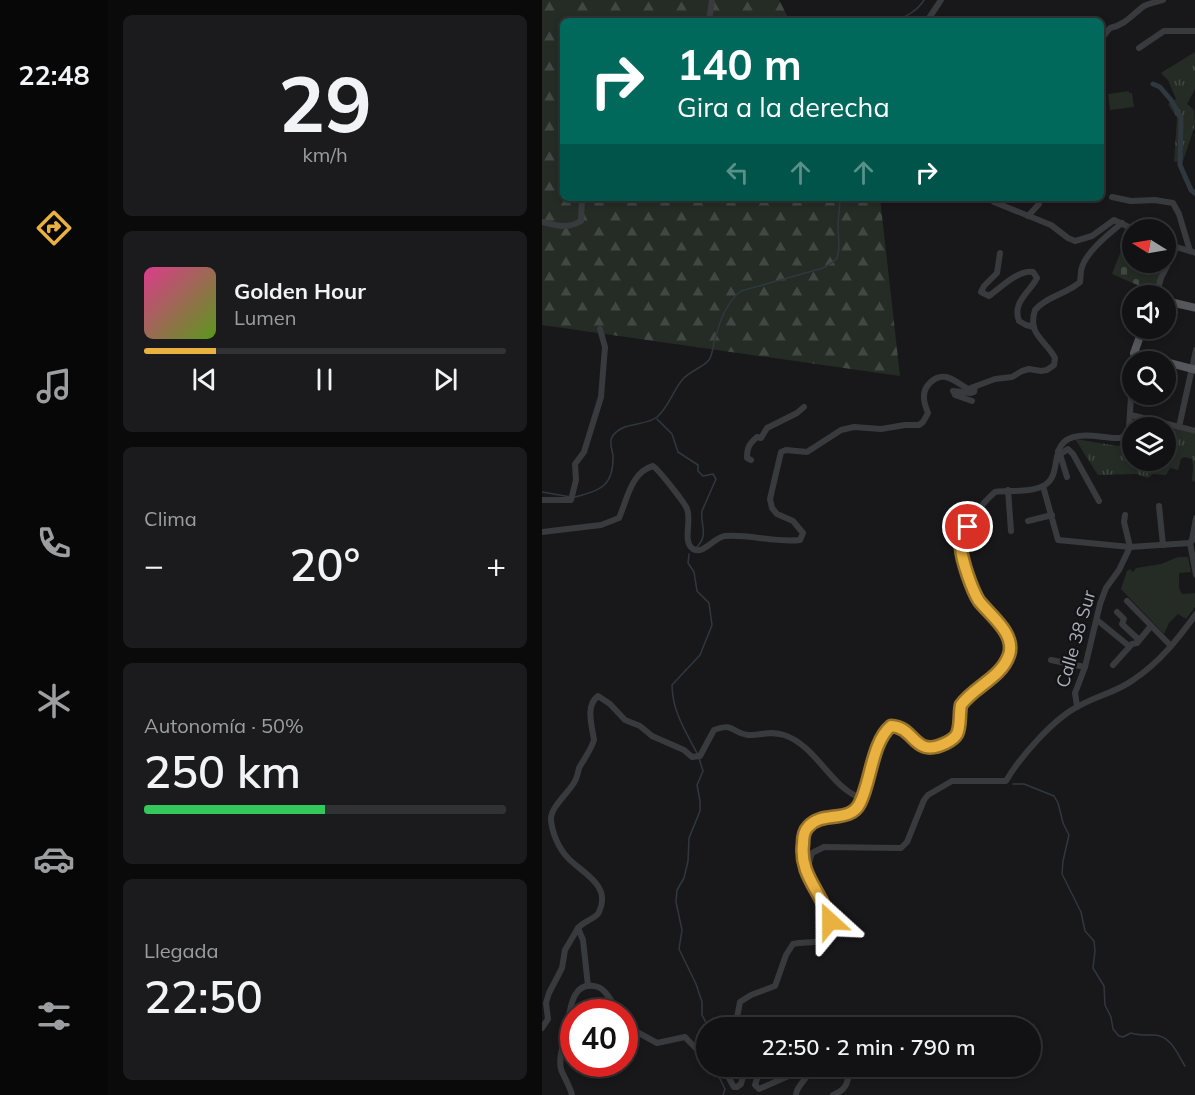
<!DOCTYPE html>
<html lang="es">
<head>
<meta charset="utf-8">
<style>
	:root { --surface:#121214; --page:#1b1b1d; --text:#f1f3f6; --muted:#9c9ea0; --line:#313234; --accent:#e9b140 }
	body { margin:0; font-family:Mulish,sans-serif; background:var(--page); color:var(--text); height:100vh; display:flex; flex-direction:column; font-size:22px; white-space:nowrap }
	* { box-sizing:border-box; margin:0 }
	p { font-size:20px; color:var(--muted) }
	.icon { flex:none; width:33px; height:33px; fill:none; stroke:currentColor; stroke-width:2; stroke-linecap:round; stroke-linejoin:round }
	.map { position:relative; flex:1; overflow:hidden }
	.drawer { display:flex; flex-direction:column; gap:15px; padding:15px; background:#0a0a0b; width:434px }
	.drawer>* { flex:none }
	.banner { position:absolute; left:18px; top:18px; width:544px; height:183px; border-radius:9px; box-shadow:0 3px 9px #0003,0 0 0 2px var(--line); background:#00695c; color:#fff; overflow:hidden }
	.needle { width:39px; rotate:281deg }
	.controls { position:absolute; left:580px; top:219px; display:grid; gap:12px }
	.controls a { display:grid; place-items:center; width:54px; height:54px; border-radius:50%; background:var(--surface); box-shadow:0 3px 9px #0003,0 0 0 2px var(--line); font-size:30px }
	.speed { position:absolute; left:18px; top:999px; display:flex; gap:12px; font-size:30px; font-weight:700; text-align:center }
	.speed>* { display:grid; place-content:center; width:78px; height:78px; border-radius:50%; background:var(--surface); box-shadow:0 3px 9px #0003,0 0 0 2px var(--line); line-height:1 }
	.speed .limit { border:9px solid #d22; background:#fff; color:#111 }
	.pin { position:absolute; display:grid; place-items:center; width:51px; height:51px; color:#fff; margin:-26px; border:3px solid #fff; border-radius:50%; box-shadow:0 2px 6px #0007 }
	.me { position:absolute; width:66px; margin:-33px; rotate:336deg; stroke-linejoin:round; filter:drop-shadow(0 0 4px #0008) }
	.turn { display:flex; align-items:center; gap:21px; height:126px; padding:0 18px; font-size:27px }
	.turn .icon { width:78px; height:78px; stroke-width:2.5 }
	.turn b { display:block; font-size:42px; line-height:51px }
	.lanes { display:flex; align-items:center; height:57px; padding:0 18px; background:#0003; justify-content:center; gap:30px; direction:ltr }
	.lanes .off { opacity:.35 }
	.big { font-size:45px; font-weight:600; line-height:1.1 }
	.drawer .widget { flex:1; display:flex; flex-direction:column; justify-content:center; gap:9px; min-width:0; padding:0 21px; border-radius:9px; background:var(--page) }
	.drawer .dial { align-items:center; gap:0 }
	.dial b { font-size:78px; line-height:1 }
	.song { display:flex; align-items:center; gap:18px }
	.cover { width:72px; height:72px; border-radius:9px; background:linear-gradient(135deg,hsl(330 70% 55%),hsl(90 70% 35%)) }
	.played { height:6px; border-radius:3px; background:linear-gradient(90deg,var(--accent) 20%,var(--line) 20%) }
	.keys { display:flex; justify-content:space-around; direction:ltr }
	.heat { display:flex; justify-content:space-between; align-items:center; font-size:33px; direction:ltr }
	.charge { height:9px; border-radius:4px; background:linear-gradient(90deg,#34c759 50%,var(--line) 0) }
	.trip { position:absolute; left:154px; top:1017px; width:345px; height:60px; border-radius:30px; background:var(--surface); box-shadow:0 3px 9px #0003,0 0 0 2px var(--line); font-weight:600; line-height:60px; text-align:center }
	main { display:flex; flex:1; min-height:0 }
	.tab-bar { display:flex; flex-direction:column; width:108px; justify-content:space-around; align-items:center; background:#070708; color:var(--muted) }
	.tab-bar .icon { width:42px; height:42px }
	.tab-bar .selected { color:var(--accent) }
	.tab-bar b { font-size:27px; color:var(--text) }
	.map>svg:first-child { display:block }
	.grass { fill:url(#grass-tufts); fill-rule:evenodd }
	.forest { fill:url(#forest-firs) }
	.cemetery { fill:url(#cemetery-stones) }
	.green { fill:#242c25 }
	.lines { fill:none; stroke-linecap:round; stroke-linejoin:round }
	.stream { stroke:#30383f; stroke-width:1.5 }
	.canal { stroke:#30383f; stroke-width:5 }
	.minor { stroke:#393a3e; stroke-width:6 }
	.major { stroke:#55575d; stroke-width:8 }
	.route-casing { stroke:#97732a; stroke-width:15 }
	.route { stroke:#e9b140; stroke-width:10 }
	.labels { text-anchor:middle; stroke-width:4.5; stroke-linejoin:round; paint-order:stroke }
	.street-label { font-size:18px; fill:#abafb9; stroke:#131315 }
</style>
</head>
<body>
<main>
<nav class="tab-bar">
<b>22:48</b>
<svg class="icon selected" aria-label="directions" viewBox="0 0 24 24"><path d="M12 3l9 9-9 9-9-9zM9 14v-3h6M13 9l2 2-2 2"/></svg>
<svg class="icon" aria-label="music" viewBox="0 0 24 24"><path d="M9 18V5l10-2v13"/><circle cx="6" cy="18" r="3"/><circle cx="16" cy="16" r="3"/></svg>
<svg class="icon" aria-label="phone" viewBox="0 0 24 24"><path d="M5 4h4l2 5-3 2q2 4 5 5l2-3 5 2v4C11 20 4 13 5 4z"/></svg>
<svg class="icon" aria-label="climate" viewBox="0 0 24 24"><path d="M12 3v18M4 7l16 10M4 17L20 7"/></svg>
<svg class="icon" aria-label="car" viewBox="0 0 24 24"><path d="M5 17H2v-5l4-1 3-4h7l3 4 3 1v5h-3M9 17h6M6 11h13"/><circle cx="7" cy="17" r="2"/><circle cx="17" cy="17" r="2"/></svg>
<svg class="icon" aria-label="filters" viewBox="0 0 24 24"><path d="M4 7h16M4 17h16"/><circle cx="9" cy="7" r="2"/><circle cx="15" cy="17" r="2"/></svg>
</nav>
<section class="drawer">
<div class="widget dial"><b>29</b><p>km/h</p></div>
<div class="widget">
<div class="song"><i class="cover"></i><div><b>Golden Hour</b><p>Lumen</p></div></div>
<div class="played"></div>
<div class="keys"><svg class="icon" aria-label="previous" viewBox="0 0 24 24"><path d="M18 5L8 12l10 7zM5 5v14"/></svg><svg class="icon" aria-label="pause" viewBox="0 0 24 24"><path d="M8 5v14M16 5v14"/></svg><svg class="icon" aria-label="next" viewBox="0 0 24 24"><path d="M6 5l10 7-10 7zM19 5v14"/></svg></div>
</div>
<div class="widget"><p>Clima</p>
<div class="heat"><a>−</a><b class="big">20°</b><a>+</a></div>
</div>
<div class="widget"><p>Autonomía · 50%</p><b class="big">250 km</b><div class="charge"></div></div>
<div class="widget"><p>Llegada</p><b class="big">22:50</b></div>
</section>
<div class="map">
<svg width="654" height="1095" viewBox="0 0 654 1095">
	<defs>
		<pattern id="grass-tufts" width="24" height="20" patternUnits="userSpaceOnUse" patternTransform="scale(1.5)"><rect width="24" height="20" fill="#242c25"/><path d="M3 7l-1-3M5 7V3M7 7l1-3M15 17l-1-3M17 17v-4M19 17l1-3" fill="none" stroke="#414843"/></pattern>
		<pattern id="forest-firs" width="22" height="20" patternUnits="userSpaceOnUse" patternTransform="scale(1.5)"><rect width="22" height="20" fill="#242c25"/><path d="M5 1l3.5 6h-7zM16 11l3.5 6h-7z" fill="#414843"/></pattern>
		<pattern id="cemetery-stones" width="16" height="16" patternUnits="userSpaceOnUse" patternTransform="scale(1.5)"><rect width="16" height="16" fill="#242c25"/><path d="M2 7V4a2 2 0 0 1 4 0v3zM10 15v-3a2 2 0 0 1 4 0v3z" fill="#414843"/></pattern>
	</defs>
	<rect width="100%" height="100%" fill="#18181a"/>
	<g class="grass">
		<path d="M653 52V89L645 104 652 110 653 125 641 161 632 162 635 118 626 104 634 99 626 80 619 73Z"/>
		<path d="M589 421 653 433V482L650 481 651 467 650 459 642 457 639 459 636 470 628 468 624 475 611 474 606 478 594 474 556 475 533 439 576 446C587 442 588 431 589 421ZM591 428H624V460H591Z"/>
	</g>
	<path class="forest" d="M0 0H237L248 21H21V198H338L358 376 0 325Z"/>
	<path class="cemetery" d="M586 233 591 235V262H624V251L630 253 612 295 597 294 600 287 570 274Z"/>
	<g class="green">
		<path d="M587 91V93H590L592 107 568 110 566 94Z"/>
		<path d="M636 557H646L649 572 637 573V588L640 594 653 593V607L644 619 636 614 627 623 622 634 579 589 585 571 588 569 591 572 594 568 619 564Z"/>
	</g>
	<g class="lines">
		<g class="stream">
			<path d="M353 21C365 16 375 11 382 0"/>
			<path d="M115 419 130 434 136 452 156 465V471L161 476 171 474 174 479 160 511C158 525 167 534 155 547"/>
			<path d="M0 492 29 497"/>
			<path d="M33 497C59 490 72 486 71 455 70 449 67 443 70 437 80 421 102 427 115 417 127 407 131 390 141 379 148 371 160 368 167 360 170 356 171 348 172 343 177 324 183 303 199 291L281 268 291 262 295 258 297 248 296 224 298 201 297 198"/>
			<path d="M147 554 146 563 152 572 155 591 167 603 170 625 158 655 130 685C130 711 144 732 156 755"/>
			<path d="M157 758 161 771 155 785 158 801V811L147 838 146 861 142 878 135 890 134 902 140 930 137 949 154 984 160 1002V1015L167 1028"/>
			<path d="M471 784H482L512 796 516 803 521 823 527 835 521 861 520 874 539 912 543 931 552 941 553 951 551 968 562 986 563 1005 569 1017 571 1029 577 1036 581 1037 589 1033C598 1036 604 1035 613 1035 629 1036 636 1055 643 1066"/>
			<path d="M173 1069 183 1089 181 1095"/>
		</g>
		<path class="canal" d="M611 84 618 87 629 100 639 118 638 165 649 190 654 194"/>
		<g class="minor">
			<path d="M167 21 170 0"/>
			<path d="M385 21 399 0"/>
			<path d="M560 38 568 28C583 25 590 15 602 6 608 3 615 2 621 0"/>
			<path d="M597 48 622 31H654"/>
			<path d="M570 197 589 201 613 200 631 203 637 214 648 251"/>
			<path d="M452 202 509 225 526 238 533 241 550 236 572 220 593 230"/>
			<path d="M486 216 497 204 496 198"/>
			<path d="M0 222C14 226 26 229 39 221L40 198"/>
			<path d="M624 244 654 253"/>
			<path d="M458 253 455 273 442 286 439 292 447 296C458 288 477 269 491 272L495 278C487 293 470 302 477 321L484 325 492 327"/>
			<path d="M614 296 619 278 634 248"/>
			<path d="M430 401 413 395 411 391 429 393 432 392 433 387"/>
			<path d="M589 415 654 431"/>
			<path d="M637 427 654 350"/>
			<path d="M516 451 520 453 526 449 531 454 557 501"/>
			<path d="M517 451 525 477"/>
			<path d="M209 460 205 458C205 448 207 444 215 437L219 438 225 428 255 413 262 407"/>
			<path d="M501 486 516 540 588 547 648 543 650 540 654 539"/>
			<path d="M466 490 469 531"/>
			<path d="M0 500H29L34 480 33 464 42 452 59 397 63 347 58 329"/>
			<path d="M617 506 621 545"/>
			<path d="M486 521 510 515"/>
			<path d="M0 532 59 525 77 518C85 500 89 472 111 466 116 469 143 503 145 509 150 520 140 542 151 549 162 555 172 537 183 536 208 534 233 543 258 540L261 533 251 521 235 514 230 508 228 499 239 452 244 450 265 452 299 430 312 427 339 429 363 425H377L381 422 386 413C384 408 382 403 382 398 381 386 393 375 404 377 412 379 419 385 426 389L453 379 470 377 480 371 487 369 499 371 505 370 512 365 513 358C504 340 485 335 493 310 505 296 525 294 538 282 539 277 538 272 540 267 545 251 567 234 580 223"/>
			<path d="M650 540 654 518"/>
			<path d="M648 543 654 575"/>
			<path d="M585 601 629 646"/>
			<path d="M575 612 582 619 580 624 597 640"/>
			<path d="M555 620 587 646"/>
			<path d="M509 660 543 667"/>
			<path d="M571 665 590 644 595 643 609 626"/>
			<path d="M535 706 533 693 543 667 558 604 564 588 577 570 588 547 582 522 583 515"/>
			<path d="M264 872 270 853 282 847 359 848 365 842 382 800 386 795 410 781H464C478 757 512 718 537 706 554 696 575 692 591 680 617 663 636 639 654 614"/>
			<path d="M36 928C42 921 55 918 57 912 70 885 40 873 26 858 17 849 10 833 9 820 8 807 27 793 33 781 35 777 36 773 37 768 42 759 49 750 52 740 50 725 43 706 56 696L68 704 83 720 98 726 110 736 142 750 150 757 158 756 172 730C193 722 189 733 206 735 219 736 226 730 242 735 274 745 292 792 320 798"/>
			<path d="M82 1020 95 1032 115 1043 143 1037 165 1060"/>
			<path d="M0 1028 6 1019 4 1003 7 993 20 968 23 950 36 928 41 940 46 986"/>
			<path d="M193 1028 198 1002 209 995 233 986 244 955 251 944C267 940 279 947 289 930 286 906 270 889 261 867 257 857 259 835 266 827 280 810 308 824 318 803 329 781 330 742 349 726 366 727 373 752 392 748 429 739 408 722 420 703 432 684 460 678 467 654 473 633 449 616 438 601 432 593 430 585 427 576 424 567 418 555 419 545 421 528 440 503 453 492 468 490 490 493 503 485 522 473 504 440 537 436 551 434 565 439 579 438L585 433 587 428 591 365"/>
			<path d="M180 1066 192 1087H195L199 1084 204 1066"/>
			<path d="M219 1066 213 1085 217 1089 262 1069 266 1074C263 1081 254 1087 254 1095"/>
			<path d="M30 1095C28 1086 22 1078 19 1069 16 1057 22 1044 24 1032 28 1014 28 978 56 987 65 990 71 1005 77 1012"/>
			<path d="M291 1095C306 1089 306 1081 308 1066"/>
		</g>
		<g class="major">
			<path d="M624 301 654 308"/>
			<path d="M601 328 592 353 623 362"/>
			<path d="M624 362 654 370"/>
		</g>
	</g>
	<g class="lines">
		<defs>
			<path id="route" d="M288 921C280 892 257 875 261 844 261 838 262 831 266 827 280 810 308 824 318 803 329 781 330 742 349 726 374 727 371 759 404 743 408 741 413 738 415 734 419 726 417 714 419 705 433 686 459 678 467 655 474 634 449 616 437 601 430 590 420 561 419 548 418 540 422 533 426 527"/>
		</defs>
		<use href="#route" class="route-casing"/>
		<use href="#route" class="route"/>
	</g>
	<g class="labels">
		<g class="street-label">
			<text transform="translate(534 639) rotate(-74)" y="6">Calle 38 Sur</text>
		</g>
	</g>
</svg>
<div class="controls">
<a><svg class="needle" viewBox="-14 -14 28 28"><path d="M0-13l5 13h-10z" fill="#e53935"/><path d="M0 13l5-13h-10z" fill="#9c9ea0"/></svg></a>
<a><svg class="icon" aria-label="sound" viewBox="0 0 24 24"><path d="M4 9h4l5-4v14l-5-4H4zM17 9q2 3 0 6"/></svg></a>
<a><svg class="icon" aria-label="search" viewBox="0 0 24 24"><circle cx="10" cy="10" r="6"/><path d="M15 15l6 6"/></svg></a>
<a><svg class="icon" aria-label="layers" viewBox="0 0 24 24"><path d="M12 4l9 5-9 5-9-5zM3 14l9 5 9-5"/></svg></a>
</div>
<div class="speed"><div class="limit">40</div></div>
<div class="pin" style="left:426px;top:527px;background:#d93025"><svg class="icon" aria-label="arrive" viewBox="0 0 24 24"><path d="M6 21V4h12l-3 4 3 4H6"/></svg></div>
<svg class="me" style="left:288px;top:921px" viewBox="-20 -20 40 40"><path d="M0-17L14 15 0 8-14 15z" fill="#e9b140" stroke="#fff" stroke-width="4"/></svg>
<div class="trip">22:50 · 2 min · 790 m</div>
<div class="banner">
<div class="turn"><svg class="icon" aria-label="right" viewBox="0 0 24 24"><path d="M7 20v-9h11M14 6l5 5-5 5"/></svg><div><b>140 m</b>Gira a la derecha</div></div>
<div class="lanes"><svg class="icon off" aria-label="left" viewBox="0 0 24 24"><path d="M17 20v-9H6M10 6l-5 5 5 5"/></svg><svg class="icon off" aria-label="ahead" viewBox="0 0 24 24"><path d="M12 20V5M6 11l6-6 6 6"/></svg><svg class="icon off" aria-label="ahead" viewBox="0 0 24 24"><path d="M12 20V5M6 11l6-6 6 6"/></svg><svg class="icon" aria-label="right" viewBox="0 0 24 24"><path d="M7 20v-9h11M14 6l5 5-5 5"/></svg></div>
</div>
</div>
</main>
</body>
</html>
